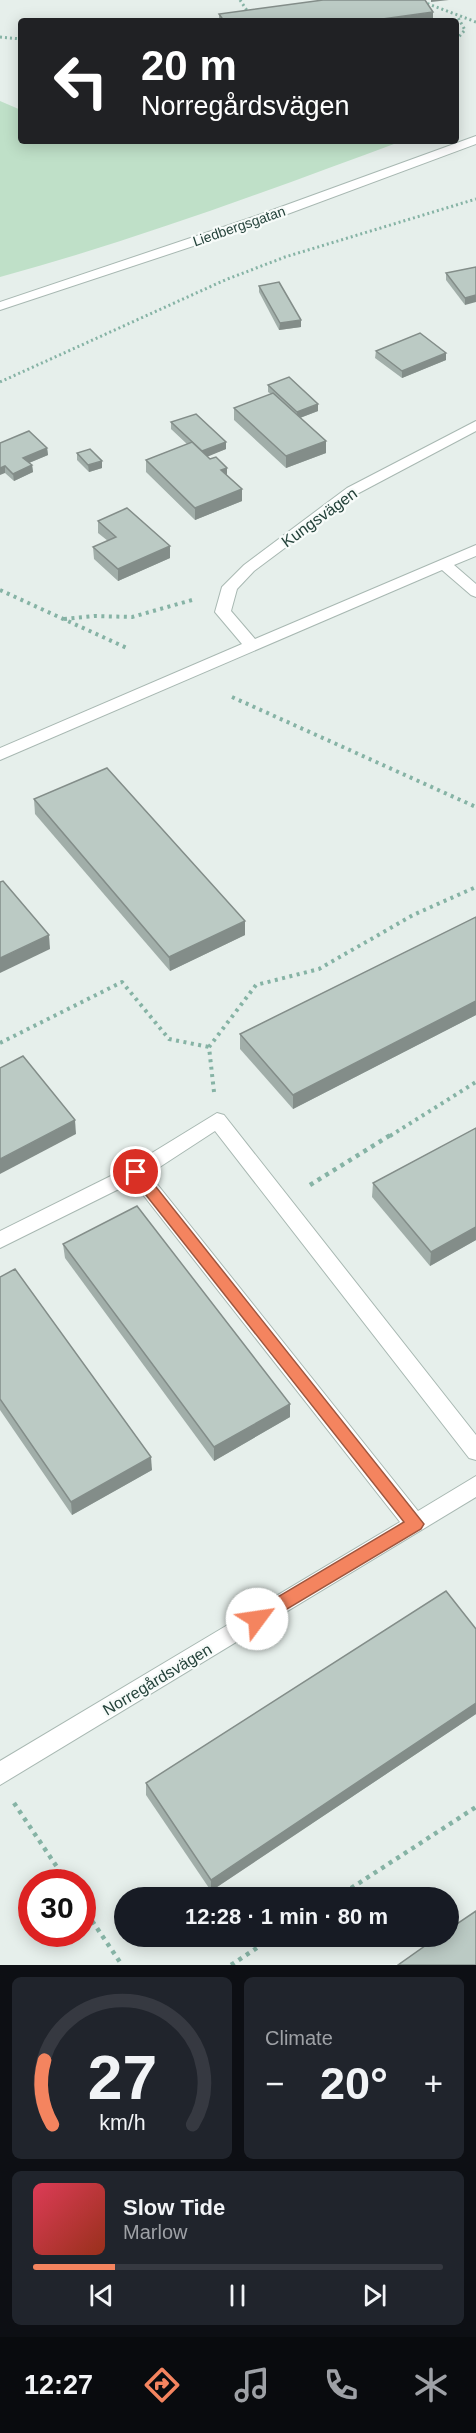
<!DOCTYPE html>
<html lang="en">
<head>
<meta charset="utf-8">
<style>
	:root { --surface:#171b24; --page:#20242c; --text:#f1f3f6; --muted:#9ea1a6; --line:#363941; --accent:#f4845f }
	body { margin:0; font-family:Helvetica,sans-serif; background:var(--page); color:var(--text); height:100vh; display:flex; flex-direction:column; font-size:22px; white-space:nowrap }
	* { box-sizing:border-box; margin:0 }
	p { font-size:20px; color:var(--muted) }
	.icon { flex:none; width:33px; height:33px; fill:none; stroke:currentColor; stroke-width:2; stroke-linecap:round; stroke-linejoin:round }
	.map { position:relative; height:1965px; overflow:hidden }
	.sheet { display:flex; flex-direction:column; gap:12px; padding:12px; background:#0d0f14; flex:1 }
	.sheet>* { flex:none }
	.banner { position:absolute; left:18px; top:18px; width:441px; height:126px; border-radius:6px; box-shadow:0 3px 15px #0003; background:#202124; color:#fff; overflow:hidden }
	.speed { position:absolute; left:18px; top:1869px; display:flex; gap:12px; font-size:30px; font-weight:700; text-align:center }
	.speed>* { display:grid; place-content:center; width:78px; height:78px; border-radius:50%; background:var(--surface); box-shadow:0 3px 15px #0003; line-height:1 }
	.speed .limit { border:9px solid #d22; background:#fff; color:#111 }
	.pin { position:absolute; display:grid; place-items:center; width:51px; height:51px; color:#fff; margin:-26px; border:3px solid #fff; border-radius:50%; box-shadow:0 2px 6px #0007 }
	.me { position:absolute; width:66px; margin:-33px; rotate:59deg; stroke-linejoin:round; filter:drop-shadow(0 0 4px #0008) }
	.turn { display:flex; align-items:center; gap:21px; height:126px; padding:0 24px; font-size:27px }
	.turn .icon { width:78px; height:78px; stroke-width:2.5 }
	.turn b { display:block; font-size:42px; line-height:51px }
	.big { font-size:45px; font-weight:600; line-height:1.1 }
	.sheet .widget { flex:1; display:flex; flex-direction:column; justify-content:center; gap:9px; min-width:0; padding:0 21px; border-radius:9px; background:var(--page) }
	.sheet .dial { align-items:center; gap:0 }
	.dial svg { height:156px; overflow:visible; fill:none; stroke:var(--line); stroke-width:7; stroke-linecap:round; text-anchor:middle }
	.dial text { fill:var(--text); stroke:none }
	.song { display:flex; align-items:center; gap:18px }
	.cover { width:72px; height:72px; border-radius:9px; background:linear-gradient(135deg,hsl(350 70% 55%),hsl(10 70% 35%)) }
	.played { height:6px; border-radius:3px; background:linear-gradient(90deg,var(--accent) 20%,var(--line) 20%) }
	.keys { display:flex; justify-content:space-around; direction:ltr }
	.heat { display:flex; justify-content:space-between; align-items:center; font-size:33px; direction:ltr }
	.sheet .tiles { flex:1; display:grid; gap:12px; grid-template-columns:1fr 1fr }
	.widget:last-child { grid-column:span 2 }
	.trip { position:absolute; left:114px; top:1887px; width:345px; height:60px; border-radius:30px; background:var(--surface); box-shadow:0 3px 15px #0003; font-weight:600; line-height:60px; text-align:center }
	.tabs { display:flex; height:96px; justify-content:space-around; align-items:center; background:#090b0e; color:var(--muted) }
	.tabs .icon { width:42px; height:42px }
	.tabs .active { color:var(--accent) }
	.tabs b { font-size:27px; color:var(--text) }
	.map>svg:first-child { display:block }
	.green { fill:#bfe0c8 }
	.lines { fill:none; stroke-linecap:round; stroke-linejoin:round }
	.minor-casing { stroke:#a8b8b2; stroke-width:2 }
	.path-far2 { stroke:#86b3a5; stroke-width:3; stroke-dasharray:2 3; stroke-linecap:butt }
	.path-far1 { stroke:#86b3a5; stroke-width:4; stroke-dasharray:3 4.5; stroke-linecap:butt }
	.path { stroke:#86b3a5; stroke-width:4.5; stroke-dasharray:4 5; stroke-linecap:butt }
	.minor { fill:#fff; fill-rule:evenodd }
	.wall { fill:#a1aea9 }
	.shaded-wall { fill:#838d89 }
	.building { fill:#bbcac4; stroke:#838d89; stroke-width:1.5 }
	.route { fill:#f4845f; stroke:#9f563e; stroke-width:1.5 }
	.labels { text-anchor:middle; stroke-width:4.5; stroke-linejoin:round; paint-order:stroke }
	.far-street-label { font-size:14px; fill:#24423a; stroke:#f7fbf9 }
	.street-label { font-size:16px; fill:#24423a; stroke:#f7fbf9 }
</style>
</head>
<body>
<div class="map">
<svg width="476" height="1965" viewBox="0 0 476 1965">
	<rect width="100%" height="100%" fill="#e6efeb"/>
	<path class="green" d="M0 101 21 110V141H402C270 190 136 240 0 277Z"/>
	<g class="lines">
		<defs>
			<g id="minor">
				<path d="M476 136V144L266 222 0 310V302L256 216Z"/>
				<path d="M476 421V431L357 494 254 571 237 589 231 611 255 639 476 545V556L454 565 476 584V597L471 595 442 570 0 760V748L242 644 215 612 222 587 244 565 347 488Z"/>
				<path d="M217 1113 224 1115 476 1435V1460L469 1458 215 1131 149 1174 418 1511 476 1476V1497L0 1785V1761L400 1522 133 1182 0 1248V1231L129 1167Z"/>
			</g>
		</defs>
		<use href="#minor" class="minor-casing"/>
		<g class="path-far2">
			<path d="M240 0 248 12"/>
			<path d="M418 0 476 22"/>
			<path d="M0 37 21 39"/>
			<path d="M456 40 465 30 457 16"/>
			<path d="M0 382 225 280 285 257 476 199"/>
		</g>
		<g class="path-far1">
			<path d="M0 590 129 649"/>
			<path d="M64 619 94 616 132 617 192 600"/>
			<path d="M232 697 476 807"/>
			<path d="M0 1043 122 982 169 1039 209 1047"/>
			<path d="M214 1092 209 1047 256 985 319 969 413 915 476 887"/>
			<path d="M390 1136 476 1082"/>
		</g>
		<g class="path">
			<path d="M310 1185 392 1134"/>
			<path d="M14 1803 67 1882"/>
			<path d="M336 1898 476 1807"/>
			<path d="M82 1906 122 1965"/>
			<path d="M231 1965 275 1936"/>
		</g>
		<use href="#minor" class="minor"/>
	</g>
	<g class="wall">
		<path d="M219 14 433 21H219Z"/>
		<path d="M476 267 465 305 446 280V273Z"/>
		<path d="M259 286 301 327 279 330 259 292Z"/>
		<path d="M376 351 446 360 402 378 375 358Z"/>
		<path d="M268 385 318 411 300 418 326 441V453L286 468 234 420V408L271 394 268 392Z"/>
		<path d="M171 422 226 442V449L207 456 210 459 227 468V475L242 501 195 520 146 472V460L187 444 171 429Z"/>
		<path d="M0 443 47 448 48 455 29 463 32 465 33 472 14 481 5 473Z"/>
		<path d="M77 453 102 468 89 472 77 460Z"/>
		<path d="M98 521 170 558 118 581 94 559 93 547 108 541 98 533Z"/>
		<path d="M34 799 245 935 170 971 35 814Z"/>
		<path d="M476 917V1015L293 1109 240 1049V1034Z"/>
		<path d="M476 1128V1240L430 1266 372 1197 373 1183Z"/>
		<path d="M63 1244 290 1417 214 1461 65 1258Z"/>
		<path d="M0 1277 152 1470 72 1515 0 1410Z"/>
		<path d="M476 1629V1714L211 1891 146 1795V1783Z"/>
	</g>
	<g class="shaded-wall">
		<path d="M431 0H449L431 2Z"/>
		<path d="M433 12V21H368Z"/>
		<path d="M476 295V302L465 305V298Z"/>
		<path d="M301 320V327L279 330 280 323Z"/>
		<path d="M446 353V360L402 378V371Z"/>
		<path d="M318 404V411L297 419V412Z"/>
		<path d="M326 441V453L286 468V456Z"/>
		<path d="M226 442V449L202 459 201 451Z"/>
		<path d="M47 448 48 455 24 465 23 458Z"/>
		<path d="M102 461V468L89 472 88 465Z"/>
		<path d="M32 465 33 472 14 481 13 474Z"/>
		<path d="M5 466V473L0 475V468Z"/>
		<path d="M227 468V480L221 470Z"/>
		<path d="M242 489V501L195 520V508Z"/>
		<path d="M170 546V558L118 581V569Z"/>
		<path d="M245 921V935L170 971 169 957Z"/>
		<path d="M49 935 50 949 0 973V958Z"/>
		<path d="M476 1001V1015L293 1109V1095Z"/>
		<path d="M75 1120 76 1134 0 1174V1159Z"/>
		<path d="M476 1227V1240L430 1266 431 1252Z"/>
		<path d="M290 1404V1417L214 1461V1447Z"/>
		<path d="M151 1457 152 1470 72 1515 71 1502Z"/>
		<path d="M476 1703V1714L211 1891V1880Z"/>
	</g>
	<g class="building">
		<path d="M323 0H425L433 12 368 21H224L219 14Z"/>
		<path d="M476 267V295L465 298 446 273Z"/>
		<path d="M279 282 301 320 280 323 259 286Z"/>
		<path d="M420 333 446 353 402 371 376 351Z"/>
		<path d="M289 377 318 404 297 412 268 385Z"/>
		<path d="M273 393 326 441 286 456 234 408Z"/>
		<path d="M196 414 226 442 202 451 171 422Z"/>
		<path d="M29 431 47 448 23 458 32 465 13 474 5 466 0 468V443Z"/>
		<path d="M192 442 210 459 216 457 227 468 221 470 242 489 195 508 146 460Z"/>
		<path d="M90 449 102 461 88 465 77 453Z"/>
		<path d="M127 508 170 546 118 569 93 547 116 537 98 521Z"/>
		<path d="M107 768 245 921 169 957 34 799Z"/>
		<path d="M3 881 49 935 0 958V882Z"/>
		<path d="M476 917V1001L293 1095 240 1034Z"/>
		<path d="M23 1056 75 1120 0 1159V1068Z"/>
		<path d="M476 1128V1227L431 1252 373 1183Z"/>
		<path d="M137 1206 290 1404 214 1447 63 1244Z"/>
		<path d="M15 1269 151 1457 71 1502 0 1399V1277Z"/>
		<path d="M446 1591 476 1629V1703L211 1880 146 1783Z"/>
		<path d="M476 1911V1965H398L439 1936H448V1930Z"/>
	</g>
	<path class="route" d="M136 1166 141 1168 424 1524 421 1529 257 1627 251 1624 249 1619 251 1613 404 1522 131 1176 129 1172 131 1168Z"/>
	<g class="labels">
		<g class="far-street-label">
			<text transform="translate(239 226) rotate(-19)" y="5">Liedbergsgatan</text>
		</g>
		<g class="street-label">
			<text transform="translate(319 517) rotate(-36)" y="6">Kungsvägen</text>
			<text transform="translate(157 1679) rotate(-31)" y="6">Norregårdsvägen</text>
		</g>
	</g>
</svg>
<div class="speed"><div class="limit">30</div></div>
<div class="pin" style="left:136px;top:1172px;background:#d93025"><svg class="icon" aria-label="arrive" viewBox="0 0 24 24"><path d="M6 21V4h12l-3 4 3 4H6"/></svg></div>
<svg class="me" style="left:257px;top:1619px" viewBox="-20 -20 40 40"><circle r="19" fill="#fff"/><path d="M0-13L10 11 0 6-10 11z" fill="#f4845f"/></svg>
<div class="trip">12:28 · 1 min · 80 m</div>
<div class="banner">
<div class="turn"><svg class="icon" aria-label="left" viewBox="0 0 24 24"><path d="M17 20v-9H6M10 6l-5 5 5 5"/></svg><div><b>20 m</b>Norregårdsvägen</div></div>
</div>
</div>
<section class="sheet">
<div class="tiles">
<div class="widget dial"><svg viewBox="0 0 100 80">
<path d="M14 69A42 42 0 1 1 86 69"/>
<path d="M14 69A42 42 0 0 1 10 36" stroke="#f4845f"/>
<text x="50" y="56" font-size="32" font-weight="700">27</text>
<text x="50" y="72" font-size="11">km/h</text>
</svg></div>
<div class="widget"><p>Climate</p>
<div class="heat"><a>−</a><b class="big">20°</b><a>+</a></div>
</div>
<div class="widget">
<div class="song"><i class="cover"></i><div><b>Slow Tide</b><p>Marlow</p></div></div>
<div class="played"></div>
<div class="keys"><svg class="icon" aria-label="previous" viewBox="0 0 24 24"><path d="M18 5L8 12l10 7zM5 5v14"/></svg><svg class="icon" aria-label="pause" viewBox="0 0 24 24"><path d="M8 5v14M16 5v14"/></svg><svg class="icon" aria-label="next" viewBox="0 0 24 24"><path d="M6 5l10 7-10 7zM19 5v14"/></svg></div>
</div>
</div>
</section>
<nav class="tabs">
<b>12:27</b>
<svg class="icon active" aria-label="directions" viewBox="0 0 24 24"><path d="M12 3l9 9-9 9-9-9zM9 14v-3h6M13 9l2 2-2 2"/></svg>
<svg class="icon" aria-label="music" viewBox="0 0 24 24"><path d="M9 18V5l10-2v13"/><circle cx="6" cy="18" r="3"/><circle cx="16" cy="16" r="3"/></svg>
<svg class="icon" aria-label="phone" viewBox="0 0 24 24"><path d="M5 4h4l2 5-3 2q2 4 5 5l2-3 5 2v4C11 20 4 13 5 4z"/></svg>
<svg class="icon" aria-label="climate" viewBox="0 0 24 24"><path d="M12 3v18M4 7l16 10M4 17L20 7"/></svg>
</nav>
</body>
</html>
